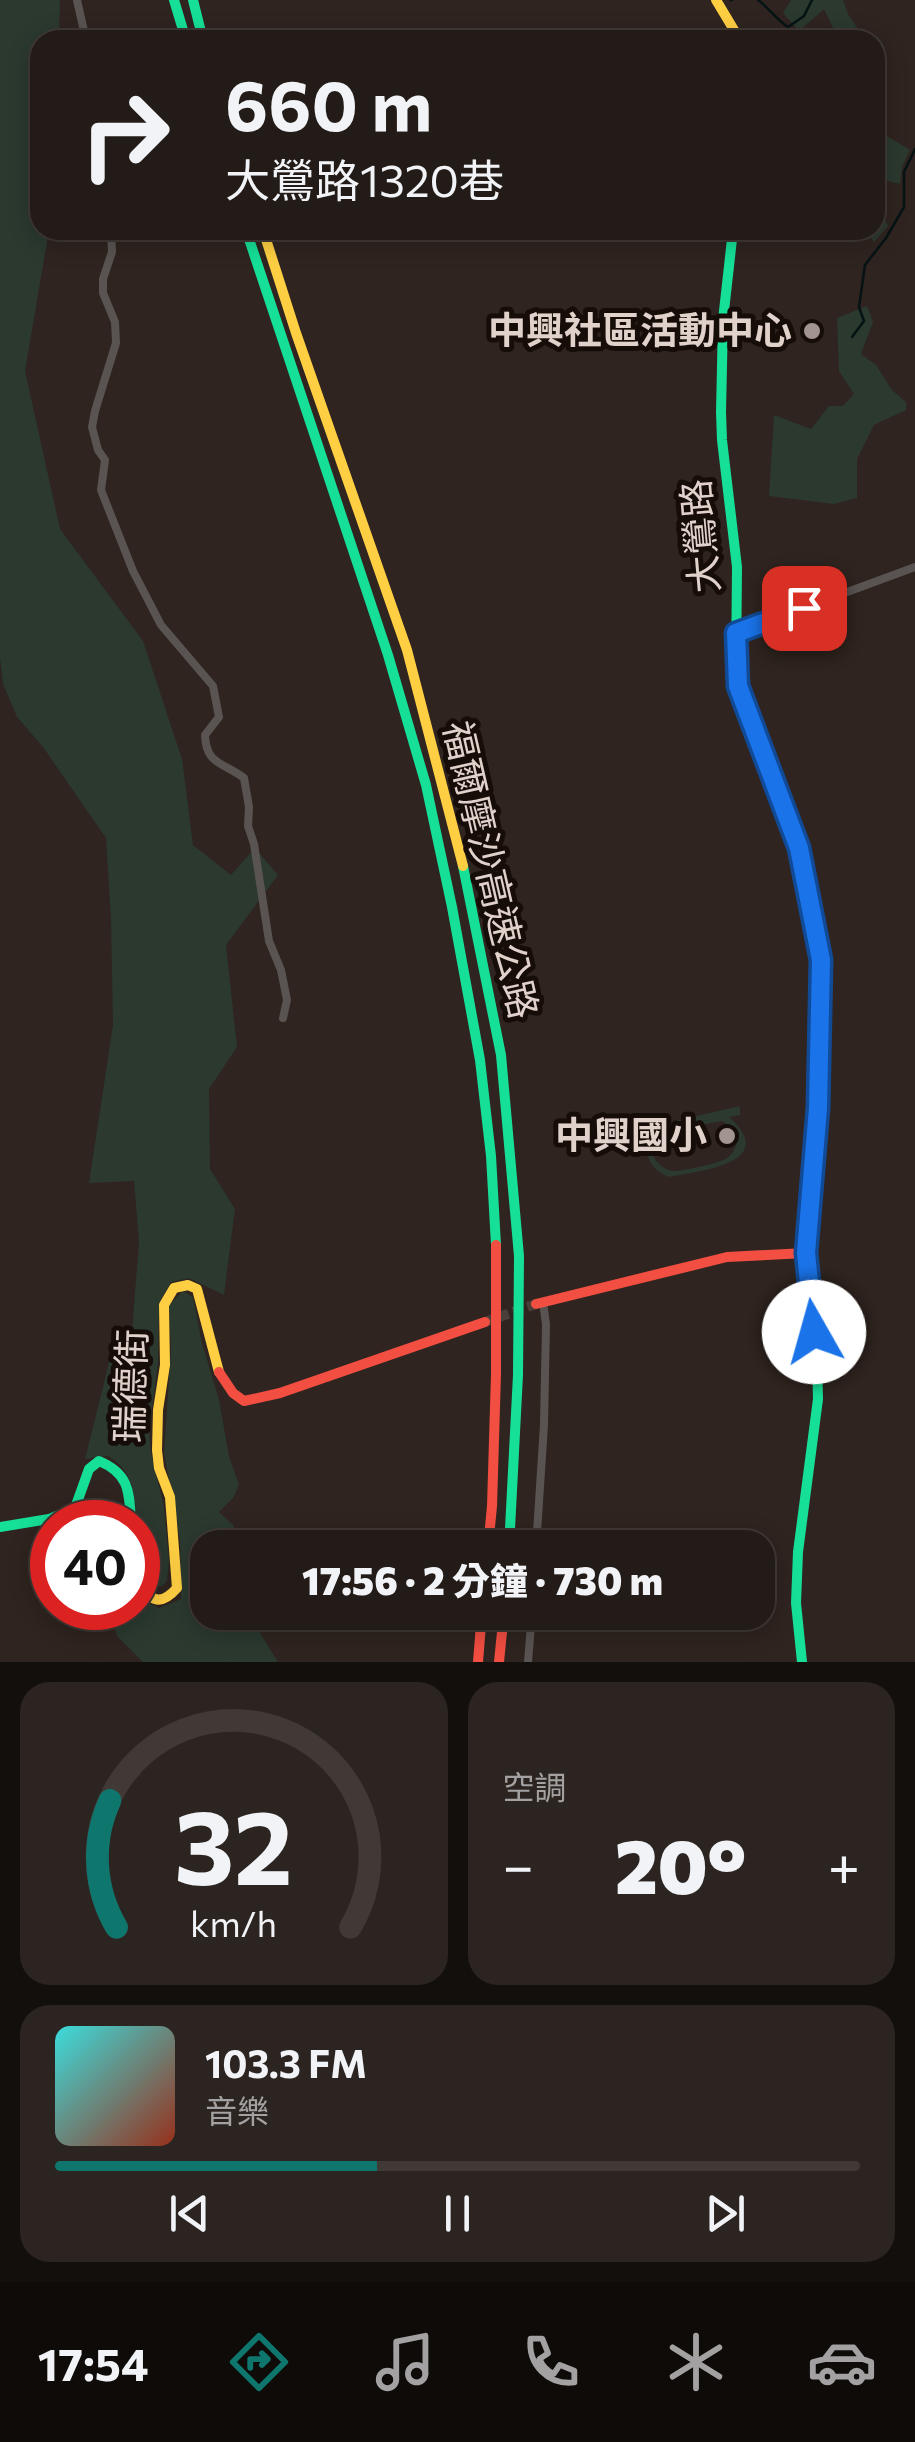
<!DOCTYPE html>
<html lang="zh-TW">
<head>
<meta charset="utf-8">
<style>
	:root { --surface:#231b17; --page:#2b2420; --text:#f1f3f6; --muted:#a3a1a1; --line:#403936; --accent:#0f766e }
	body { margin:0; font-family:Commissioner,"Noto Sans TC",sans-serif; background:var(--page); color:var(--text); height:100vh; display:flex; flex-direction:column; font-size:38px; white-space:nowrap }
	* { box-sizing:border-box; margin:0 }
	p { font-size:32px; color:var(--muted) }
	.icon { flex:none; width:55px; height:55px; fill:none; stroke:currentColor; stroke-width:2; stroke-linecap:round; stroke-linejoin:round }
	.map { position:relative; height:1662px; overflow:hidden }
	.side { display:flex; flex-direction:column; gap:20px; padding:20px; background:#130f0d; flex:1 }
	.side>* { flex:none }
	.top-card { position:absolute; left:30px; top:30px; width:855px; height:210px; border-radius:30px; box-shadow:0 5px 25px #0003,0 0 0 2px var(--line); background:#231b17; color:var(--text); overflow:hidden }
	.speed { position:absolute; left:30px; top:1500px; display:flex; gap:20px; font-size:50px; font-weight:700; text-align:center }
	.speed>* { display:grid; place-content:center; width:130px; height:130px; border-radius:50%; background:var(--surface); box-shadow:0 5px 25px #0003,0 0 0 2px var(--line); line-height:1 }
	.speed .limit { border:15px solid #d22; background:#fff; color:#111 }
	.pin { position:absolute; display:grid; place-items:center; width:85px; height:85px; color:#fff; margin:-42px; border-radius:20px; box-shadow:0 5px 15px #0006 }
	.me { position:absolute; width:110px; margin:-55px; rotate:353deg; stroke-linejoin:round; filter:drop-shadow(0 0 8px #0008) }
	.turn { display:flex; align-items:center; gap:35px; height:210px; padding:0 30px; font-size:45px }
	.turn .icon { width:130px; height:130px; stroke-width:2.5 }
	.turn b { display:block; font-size:70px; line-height:85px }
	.big { font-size:75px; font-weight:800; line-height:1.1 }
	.side .widget { flex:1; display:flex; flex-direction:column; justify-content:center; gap:15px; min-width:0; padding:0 35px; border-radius:30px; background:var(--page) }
	.side .dial { align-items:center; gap:0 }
	.dial svg { height:260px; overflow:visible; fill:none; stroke:var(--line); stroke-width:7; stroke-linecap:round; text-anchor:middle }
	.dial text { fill:var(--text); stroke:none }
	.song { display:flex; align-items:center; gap:30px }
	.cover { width:120px; height:120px; border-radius:15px; background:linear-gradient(135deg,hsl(180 70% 55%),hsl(10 70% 35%)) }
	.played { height:10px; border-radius:5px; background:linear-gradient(90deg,var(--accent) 40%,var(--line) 40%) }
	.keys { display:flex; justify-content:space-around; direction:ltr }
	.heat { display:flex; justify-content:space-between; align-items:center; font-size:55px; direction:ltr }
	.side .tiles { flex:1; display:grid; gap:20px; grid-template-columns:1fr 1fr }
	.widget:last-child { grid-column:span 2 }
	.trip { position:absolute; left:190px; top:1530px; width:585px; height:100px; border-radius:30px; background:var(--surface); box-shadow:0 5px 25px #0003,0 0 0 2px var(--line); font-weight:800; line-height:100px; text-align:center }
	.tab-bar { display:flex; height:160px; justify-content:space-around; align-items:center; background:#0e0b09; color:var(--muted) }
	.tab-bar .icon { width:70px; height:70px }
	.tab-bar .selected { color:var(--accent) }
	.tab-bar b { font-size:45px; color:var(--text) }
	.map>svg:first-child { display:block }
	.green { fill:#2b392f; fill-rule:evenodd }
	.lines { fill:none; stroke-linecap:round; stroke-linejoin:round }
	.stream { stroke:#051314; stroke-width:2.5 }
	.secondary-tunnel { stroke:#4a3e39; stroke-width:10; stroke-dasharray:10 5; stroke-linecap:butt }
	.street { stroke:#595452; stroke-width:8 }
	.fast { stroke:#16e098; stroke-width:10 }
	.slow { stroke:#ffcf43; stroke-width:10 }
	.jam { stroke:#f24e42; stroke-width:10 }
	.route-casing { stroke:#114b97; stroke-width:25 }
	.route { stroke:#1a73e8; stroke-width:18 }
	.poi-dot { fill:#a2948f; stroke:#160d09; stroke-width:4 }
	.labels { text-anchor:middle; stroke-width:10; stroke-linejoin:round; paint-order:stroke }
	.poi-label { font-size:38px; font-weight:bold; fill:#e0d1cb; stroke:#160d09; text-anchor:end }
	.street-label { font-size:38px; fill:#e0d1cb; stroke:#160d09 }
</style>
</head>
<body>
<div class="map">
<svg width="915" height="1662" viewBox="0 0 915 1662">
	<rect width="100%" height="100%" fill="#2f241f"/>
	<g class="green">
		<path d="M0 0H60L59 40H40V230H49L25 371 60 529 143 641 182 759 193 845 231 875 255 848 278 875 226 945 237 1047 209 1089 210 1169 235 1209 224 1295 189 1278 171 1282 159 1303 158 1364 149 1432 151 1453 164 1507 169 1561 167 1581 162 1586 152 1588 145 1582 132 1486C127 1472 121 1464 108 1456L85 1459 114 1343H127L132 1331 139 1242 134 1181 89 1183 113 1025 111 918 106 838 43 747 17 717 3 684 0 658Z"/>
		<path d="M791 0H843L848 14 865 40H839L824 9 799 31 783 13Z"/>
		<path d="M882 133 910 150 902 167 900 184 885 180 878 204 888 226 874 242 865 231 875 230V188Z"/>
		<path d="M867 306 873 322 861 354 876 365 892 390 906 402V410L874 425 857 459V498L834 504 769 496 774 415 811 429 829 406H843L854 394 839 371 837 318Z"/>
		<path d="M740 1106V1115L729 1117C781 1163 699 1171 669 1177 648 1169 641 1151 654 1132L647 1134 645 1128ZM722 1121C725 1123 732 1127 735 1130 740 1138 735 1153 727 1158 720 1163 683 1171 674 1171 665 1171 653 1161 652 1151 652 1143 657 1136 663 1132Z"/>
		<path d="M183 1291 193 1297 202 1343 219 1400 229 1456 239 1485 233 1498 219 1512 233 1525 242 1547 208 1548V1612L252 1613 260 1633 278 1662H143L117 1636 109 1608H138V1597L159 1608 181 1599 180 1541 164 1453 171 1349 169 1305Z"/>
	</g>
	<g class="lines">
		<g class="stream">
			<path d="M731 0H732"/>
			<path d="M758 0C769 8 776 19 788 27L804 16 812 0"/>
			<path d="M852 337 864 321 859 307 865 265 886 238 904 207V172L915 149"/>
		</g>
		<path class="secondary-tunnel" d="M485 1322 536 1304"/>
		<g class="street">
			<path d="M77 0 86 40"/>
			<path d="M111 230 112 252 103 279V293L115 322 116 343 95 411 92 427 98 450 105 460 101 490 133 571 161 625 213 686 219 717 205 735C206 765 223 762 244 778L249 807 248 826 254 844 269 941 281 970 287 1000 283 1018"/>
			<path d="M736 633 915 567"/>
			<path d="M536 1548 544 1425 546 1324 543 1302"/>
			<path d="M528 1662 532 1612"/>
		</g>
		<g class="fast">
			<path d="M174 0 186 40"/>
			<path d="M193 0 203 40"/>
			<path d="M246 230 388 655 426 785 452 907 480 1060 491 1156 496 1245"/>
			<path d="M733 230 723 320 721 412 722 440 737 567 736 670 739 686 799 848 822 975 818 1108 806 1253 817 1360 818 1399 798 1552 796 1603 802 1662"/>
			<path d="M463 866 501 1055 519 1256 518 1375 509 1548"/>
			<path d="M0 1527 49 1519 75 1508 89 1469 99 1461C130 1474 129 1492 131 1522"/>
		</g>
		<g class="slow">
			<path d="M716 0 740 40"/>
			<path d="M263 230 296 333 407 650 463 866"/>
			<path d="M138 1570C143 1593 155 1613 177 1588L170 1497 159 1468 157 1450 158 1410 165 1365 164 1305 174 1288 188 1285 197 1289 219 1372"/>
		</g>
		<g class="jam">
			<path d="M536 1304 727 1257 806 1253"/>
			<path d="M219 1372 233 1393 244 1401 280 1393 485 1322"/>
			<path d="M488 1548 492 1506 496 1374V1245"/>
			<path d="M478 1662 482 1612"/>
			<path d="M499 1662 504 1612"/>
		</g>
	</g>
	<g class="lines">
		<defs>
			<path id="route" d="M804 608 736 633 738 686 799 848 821 960 818 1108 806 1253 814 1332"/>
		</defs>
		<use href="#route" class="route-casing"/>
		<use href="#route" class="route"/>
	</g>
	<g class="poi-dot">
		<circle cx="812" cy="331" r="10"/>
		<circle cx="727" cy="1136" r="10"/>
	</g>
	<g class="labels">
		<g class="poi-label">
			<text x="792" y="344">中興社區活動中心</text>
			<text x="707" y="1149">中興國小</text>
		</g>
		<g class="street-label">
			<text transform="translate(701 536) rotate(-95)" y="13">大鶯路</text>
			<text transform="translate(490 870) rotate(77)" y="13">福爾摩沙高速公路</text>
			<text transform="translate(131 1386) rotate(-88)" y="13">瑞德街</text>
		</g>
	</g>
</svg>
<div class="speed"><div class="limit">40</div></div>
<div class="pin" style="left:804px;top:608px;background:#d93025"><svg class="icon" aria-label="arrive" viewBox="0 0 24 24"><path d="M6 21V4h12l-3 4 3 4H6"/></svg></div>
<svg class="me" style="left:814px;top:1332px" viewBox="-20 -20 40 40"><circle r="19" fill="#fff"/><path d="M0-13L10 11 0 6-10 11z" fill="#1a73e8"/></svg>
<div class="trip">17:56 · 2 分鐘 · 730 m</div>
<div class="top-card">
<div class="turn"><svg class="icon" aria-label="right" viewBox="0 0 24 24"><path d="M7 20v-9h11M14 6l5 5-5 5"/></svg><div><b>660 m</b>大鶯路1320巷</div></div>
</div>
</div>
<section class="side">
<div class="tiles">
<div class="widget dial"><svg viewBox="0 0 100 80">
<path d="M14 69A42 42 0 1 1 86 69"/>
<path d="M14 69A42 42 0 0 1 12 30" stroke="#0f766e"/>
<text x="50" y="56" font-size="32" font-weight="700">32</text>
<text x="50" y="72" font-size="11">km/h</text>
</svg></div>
<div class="widget"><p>空調</p>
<div class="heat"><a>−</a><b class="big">20°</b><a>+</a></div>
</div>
<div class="widget">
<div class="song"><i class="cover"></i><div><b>103.3 FM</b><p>音樂</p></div></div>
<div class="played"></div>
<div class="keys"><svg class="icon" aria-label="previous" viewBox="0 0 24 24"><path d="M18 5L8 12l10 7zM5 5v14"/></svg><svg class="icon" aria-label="pause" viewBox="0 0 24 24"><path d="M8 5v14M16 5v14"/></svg><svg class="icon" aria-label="next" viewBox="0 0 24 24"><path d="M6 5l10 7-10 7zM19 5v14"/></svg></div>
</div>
</div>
</section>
<nav class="tab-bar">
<b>17:54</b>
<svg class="icon selected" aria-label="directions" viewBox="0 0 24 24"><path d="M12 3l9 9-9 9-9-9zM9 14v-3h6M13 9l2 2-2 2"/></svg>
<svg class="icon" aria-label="music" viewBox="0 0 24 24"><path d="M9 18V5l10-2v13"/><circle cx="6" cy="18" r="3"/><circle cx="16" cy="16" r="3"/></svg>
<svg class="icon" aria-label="phone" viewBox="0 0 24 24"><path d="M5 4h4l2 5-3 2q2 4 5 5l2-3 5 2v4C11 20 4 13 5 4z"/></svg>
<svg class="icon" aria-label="climate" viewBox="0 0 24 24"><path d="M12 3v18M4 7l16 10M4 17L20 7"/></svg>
<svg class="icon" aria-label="car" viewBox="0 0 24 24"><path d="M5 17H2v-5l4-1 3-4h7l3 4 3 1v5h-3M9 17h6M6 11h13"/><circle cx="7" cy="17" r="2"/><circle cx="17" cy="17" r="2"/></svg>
</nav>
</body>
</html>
